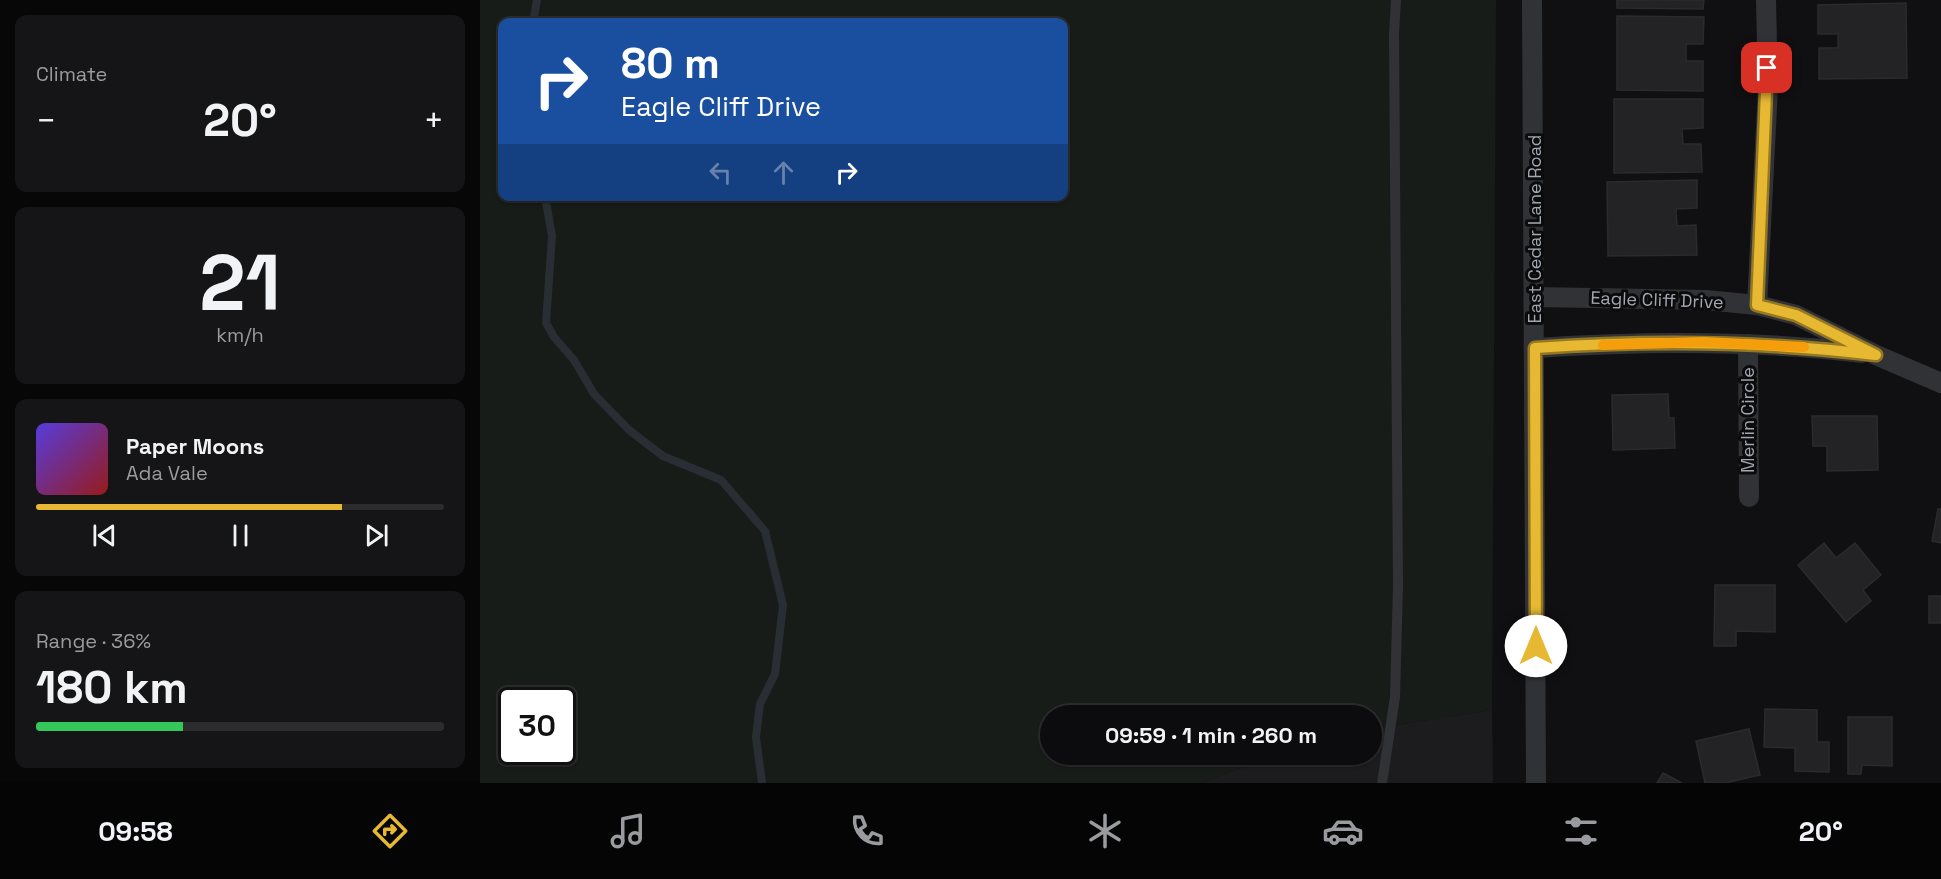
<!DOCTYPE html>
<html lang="en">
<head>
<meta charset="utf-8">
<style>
	:root { --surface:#0c0c0e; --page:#151517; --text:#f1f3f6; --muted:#9a9b9e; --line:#2c2c2e; --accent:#e7b933 }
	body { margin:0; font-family:"Space Grotesk",sans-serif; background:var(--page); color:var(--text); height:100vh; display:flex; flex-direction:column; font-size:22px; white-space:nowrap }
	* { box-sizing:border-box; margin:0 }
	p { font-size:20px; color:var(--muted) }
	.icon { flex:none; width:33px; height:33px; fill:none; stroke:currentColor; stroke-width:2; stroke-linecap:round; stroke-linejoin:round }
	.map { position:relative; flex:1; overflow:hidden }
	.side { display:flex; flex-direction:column; gap:15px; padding:15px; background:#070708; width:480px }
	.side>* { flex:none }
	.guide { position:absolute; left:18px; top:18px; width:570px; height:183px; border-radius:12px; box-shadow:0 2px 4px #0004,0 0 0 2px var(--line); background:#1a4fa0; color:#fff; overflow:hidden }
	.speed { position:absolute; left:18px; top:687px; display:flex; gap:12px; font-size:30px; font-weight:700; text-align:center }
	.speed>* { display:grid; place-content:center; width:78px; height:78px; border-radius:50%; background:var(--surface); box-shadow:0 2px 4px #0004,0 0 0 2px var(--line); line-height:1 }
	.speed .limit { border:3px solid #111; border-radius:9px; background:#fff; color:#111 }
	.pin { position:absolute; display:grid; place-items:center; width:51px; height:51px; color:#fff; margin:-26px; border-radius:12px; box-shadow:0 3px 9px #0006 }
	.me { position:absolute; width:66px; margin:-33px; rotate:0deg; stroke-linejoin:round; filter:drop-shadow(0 0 4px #0008) }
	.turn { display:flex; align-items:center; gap:21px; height:126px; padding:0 24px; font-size:27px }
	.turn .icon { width:78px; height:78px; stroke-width:2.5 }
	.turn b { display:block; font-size:42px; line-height:51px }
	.lanes { display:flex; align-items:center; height:57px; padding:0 24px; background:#0003; justify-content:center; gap:30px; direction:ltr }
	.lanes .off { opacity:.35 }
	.big { font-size:45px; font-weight:800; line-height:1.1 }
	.side .card { flex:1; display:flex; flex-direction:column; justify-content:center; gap:9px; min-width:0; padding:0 21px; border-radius:12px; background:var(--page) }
	.side .dial { align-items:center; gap:0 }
	.dial b { font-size:78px; line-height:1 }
	.song { display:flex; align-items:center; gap:18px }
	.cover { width:72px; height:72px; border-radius:9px; background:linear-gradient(135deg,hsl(250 70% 55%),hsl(0 70% 35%)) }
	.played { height:6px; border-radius:3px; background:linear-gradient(90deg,var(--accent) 75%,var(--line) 75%) }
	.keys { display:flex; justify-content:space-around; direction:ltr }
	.heat { display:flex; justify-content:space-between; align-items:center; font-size:33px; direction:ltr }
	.charge { height:9px; border-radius:4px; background:linear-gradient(90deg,#34c759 36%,var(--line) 0) }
	.trip { position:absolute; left:560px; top:705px; width:342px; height:60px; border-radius:30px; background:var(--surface); box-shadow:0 2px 4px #0004,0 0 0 2px var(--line); font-weight:800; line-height:60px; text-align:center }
	.tab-bar { display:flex; height:96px; justify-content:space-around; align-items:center; background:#050506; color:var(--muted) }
	.tab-bar .icon { width:42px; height:42px }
	.tab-bar .current { color:var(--accent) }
	.tab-bar b { font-size:27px; color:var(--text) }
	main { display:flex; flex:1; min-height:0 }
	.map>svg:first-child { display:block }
	.built { fill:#1c1c1e }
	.green { fill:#171c18; fill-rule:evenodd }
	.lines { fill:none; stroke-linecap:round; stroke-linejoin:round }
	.stream { stroke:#282e34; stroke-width:8 }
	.building { fill:#232325; stroke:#2b2a2d; stroke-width:1.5 }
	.lane { stroke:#313236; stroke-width:10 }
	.street { stroke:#313236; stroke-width:20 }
	.route-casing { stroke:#967821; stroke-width:15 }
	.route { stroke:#e7b933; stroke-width:10 }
	.slow { stroke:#f59e0b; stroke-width:10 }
	.labels { text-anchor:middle; stroke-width:6; stroke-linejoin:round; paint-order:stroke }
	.street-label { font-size:18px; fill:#a2a6b2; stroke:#0b0b0c }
</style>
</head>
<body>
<main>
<section class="side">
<div class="card"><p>Climate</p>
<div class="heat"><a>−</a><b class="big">20°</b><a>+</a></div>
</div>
<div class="card dial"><b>21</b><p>km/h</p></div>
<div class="card">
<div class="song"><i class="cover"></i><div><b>Paper Moons</b><p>Ada Vale</p></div></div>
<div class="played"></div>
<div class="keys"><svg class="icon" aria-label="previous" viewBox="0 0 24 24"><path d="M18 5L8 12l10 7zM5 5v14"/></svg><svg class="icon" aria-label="pause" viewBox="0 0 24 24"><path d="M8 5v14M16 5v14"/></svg><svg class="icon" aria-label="next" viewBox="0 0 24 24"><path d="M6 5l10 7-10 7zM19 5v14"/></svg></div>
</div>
<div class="card"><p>Range · 36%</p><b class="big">180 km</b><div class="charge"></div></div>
</section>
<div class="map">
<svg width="1461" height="783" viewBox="0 0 1461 783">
	<rect width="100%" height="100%" fill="#101012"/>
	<path class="built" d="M1012 710 1013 783H721L797 755 891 754V729Z"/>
	<path class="green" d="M0 0H1016L1012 710 891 729V716H570V754L797 755 721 783H0ZM22 22H584V196H22ZM32 700H82V752H32Z"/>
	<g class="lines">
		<g class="stream">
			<path d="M53 22 57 0"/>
			<path d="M65 196 72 236 66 323 74 337 94 360 114 394 149 430 183 456 241 480 285 531 303 605 295 674 280 704 276 737 282 783"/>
		</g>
	</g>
	<g class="building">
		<path d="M1137 0H1224L1223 9 1137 8Z"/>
		<path d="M1426 3 1427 78 1339 79V48H1358V34H1338V5Z"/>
		<path d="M1137 16 1224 17 1223 44H1206V61H1223V91L1137 90Z"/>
		<path d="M1134 99H1223V128L1202 129 1203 144H1221L1222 172 1134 173Z"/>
		<path d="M1217 180V208L1196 209 1197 226 1216 225 1217 255 1128 256 1127 182Z"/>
		<path d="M1188 394 1189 418H1194L1195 448 1133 450 1132 395Z"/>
		<path d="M1332 416H1397L1398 470 1347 471V446H1333Z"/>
		<path d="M1458 509H1461V543L1452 541Z"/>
		<path d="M1344 543 1356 558 1375 543 1401 575 1383 590 1391 601 1366 622 1318 565Z"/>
		<path d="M1235 585H1295V632L1256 631V646H1234Z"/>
		<rect x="1449" y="596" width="12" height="27"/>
		<path d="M1285 709 1337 710V742H1349V772L1315 771V748L1284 747Z"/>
		<path d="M1368 717H1412V766L1382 765 1381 774H1368Z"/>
		<path d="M1269 729 1280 775 1245 783H1225L1216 741Z"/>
		<path d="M1183 773 1202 783H1177Z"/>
	</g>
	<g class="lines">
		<path class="lane" d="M902 783 915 697 918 586 914 34 916 0"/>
		<g class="street">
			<path d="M1052 0 1056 783"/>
			<path d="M1055 297 1226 300 1277 305 1316 315 1396 355 1461 383"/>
			<path d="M1277 305 1288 87 1286 0"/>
			<path d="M1268 344 1269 497"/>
			<path d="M1055 348C1164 341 1273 340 1382 353"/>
		</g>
	</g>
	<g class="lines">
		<defs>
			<path id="route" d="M1056 646 1055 348C1170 340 1282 341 1396 355L1316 315 1277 305 1287 68"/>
		</defs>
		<use href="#route" class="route-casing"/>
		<use href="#route" class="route"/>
		<path class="slow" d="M1123 345 1223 342 1324 347"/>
	</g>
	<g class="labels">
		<g class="street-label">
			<text transform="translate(1055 229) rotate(-90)" y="6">East Cedar Lane Road</text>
			<text transform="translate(1177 300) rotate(2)" y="6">Eagle Cliff Drive</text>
			<text transform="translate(1268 420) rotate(-90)" y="6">Merlin Circle</text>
		</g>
	</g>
</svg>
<div class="speed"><div class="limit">30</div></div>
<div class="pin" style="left:1287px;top:68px;background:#d93025"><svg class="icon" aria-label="arrive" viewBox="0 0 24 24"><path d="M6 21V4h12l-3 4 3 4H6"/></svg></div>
<svg class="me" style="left:1056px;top:646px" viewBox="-20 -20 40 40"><circle r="19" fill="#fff"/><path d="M0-13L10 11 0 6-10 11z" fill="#e7b933"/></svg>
<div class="trip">09:59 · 1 min · 260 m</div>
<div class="guide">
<div class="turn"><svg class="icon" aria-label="right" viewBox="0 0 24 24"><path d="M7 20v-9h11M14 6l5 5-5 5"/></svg><div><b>80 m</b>Eagle Cliff Drive</div></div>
<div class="lanes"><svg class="icon off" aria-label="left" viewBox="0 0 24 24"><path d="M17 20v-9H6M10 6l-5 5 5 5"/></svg><svg class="icon off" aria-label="ahead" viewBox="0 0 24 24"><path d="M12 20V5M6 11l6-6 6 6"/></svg><svg class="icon" aria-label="right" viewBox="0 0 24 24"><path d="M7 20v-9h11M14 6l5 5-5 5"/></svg></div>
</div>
</div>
</main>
<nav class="tab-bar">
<b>09:58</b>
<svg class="icon current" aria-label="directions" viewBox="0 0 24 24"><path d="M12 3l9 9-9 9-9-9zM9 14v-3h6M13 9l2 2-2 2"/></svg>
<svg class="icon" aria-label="music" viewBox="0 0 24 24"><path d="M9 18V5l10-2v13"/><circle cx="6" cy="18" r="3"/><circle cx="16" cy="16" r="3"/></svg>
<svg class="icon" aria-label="phone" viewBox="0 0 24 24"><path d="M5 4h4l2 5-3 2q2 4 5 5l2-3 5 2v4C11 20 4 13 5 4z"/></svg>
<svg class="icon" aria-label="climate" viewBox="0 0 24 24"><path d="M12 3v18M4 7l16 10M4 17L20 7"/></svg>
<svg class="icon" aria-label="car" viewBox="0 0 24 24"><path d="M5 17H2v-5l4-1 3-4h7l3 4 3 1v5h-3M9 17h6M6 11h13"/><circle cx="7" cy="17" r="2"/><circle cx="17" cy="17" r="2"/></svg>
<svg class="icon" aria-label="filters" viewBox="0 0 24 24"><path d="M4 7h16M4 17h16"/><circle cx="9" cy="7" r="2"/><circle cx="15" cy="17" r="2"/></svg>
<b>20°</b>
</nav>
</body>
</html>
